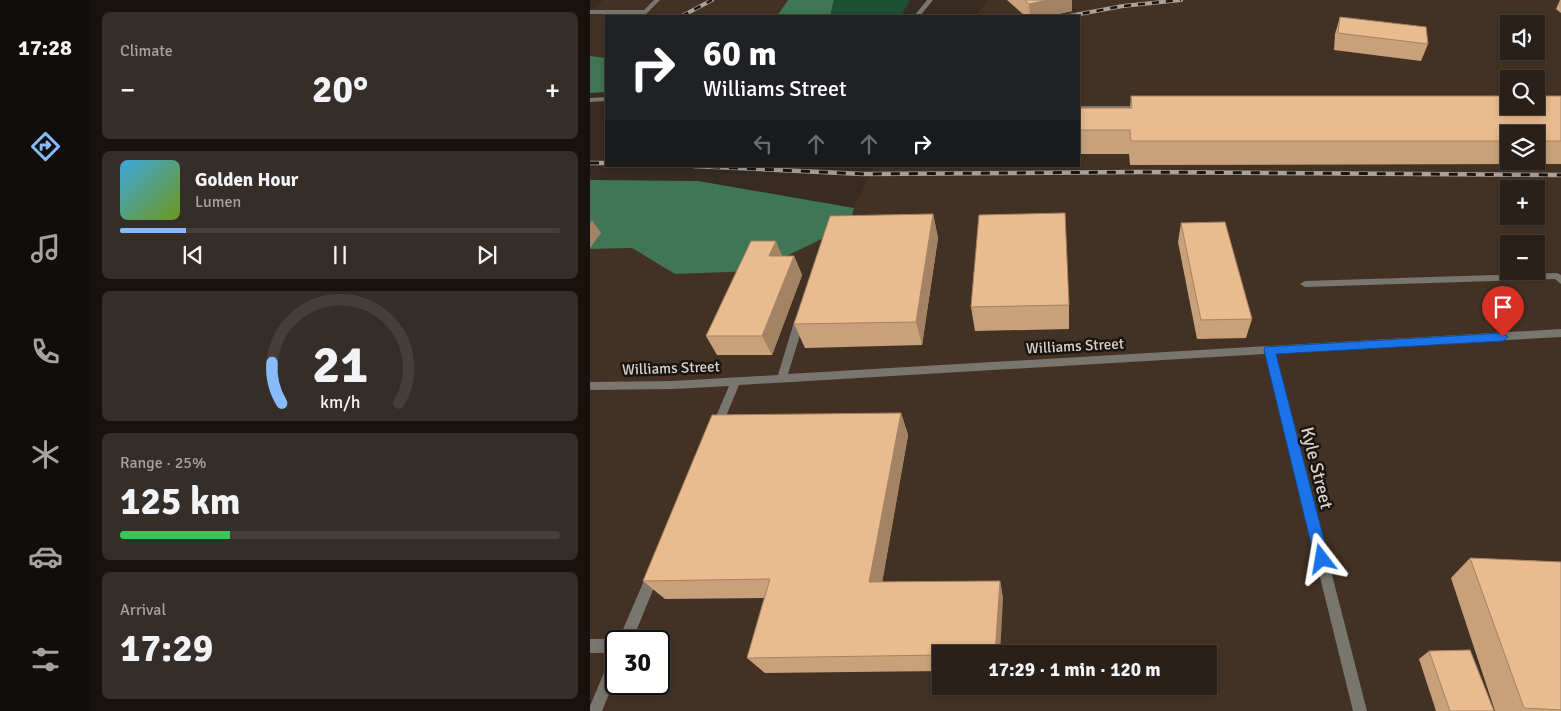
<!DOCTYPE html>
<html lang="en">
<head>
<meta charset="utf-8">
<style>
	:root { --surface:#29201a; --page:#352d27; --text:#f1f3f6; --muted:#a5a3a2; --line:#453e39; --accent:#87bbfb }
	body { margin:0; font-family:Signika,sans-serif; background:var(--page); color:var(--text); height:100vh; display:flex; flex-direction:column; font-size:19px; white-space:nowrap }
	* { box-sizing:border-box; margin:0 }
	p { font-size:16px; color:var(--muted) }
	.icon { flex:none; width:28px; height:28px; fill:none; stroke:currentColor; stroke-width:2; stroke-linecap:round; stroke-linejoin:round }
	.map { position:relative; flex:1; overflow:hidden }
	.details { display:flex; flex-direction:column; gap:12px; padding:12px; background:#17120e; width:500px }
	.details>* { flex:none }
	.top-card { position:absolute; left:15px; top:15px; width:475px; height:152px; border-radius:0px; box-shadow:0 2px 8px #0003,0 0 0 1px var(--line); background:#202124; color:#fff; overflow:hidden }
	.tools { position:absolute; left:910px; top:15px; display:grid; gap:10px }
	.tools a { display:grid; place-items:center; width:45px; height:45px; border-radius:0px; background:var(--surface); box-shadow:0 2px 8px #0003,0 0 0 1px var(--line); font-size:25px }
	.speed { position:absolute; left:15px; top:630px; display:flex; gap:10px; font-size:25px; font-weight:700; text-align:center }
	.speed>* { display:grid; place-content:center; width:65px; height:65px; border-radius:50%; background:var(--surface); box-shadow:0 2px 8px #0003,0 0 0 1px var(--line); line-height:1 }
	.speed .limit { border:2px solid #111; border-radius:8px; background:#fff; color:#111 }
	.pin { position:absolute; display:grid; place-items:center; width:42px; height:42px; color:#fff; margin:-51px -21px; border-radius:50% 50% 50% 0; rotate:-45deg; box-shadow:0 0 5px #0007 }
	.pin .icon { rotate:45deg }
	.me { position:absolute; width:55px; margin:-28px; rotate:346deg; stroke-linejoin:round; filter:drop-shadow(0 0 4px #0008) }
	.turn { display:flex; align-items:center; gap:18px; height:105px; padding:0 15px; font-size:22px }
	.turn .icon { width:65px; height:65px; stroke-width:2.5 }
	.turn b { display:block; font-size:35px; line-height:42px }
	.lanes { display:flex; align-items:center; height:48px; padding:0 15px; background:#0003; justify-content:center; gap:25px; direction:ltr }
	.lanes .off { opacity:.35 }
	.big { font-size:38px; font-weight:800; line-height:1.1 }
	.details .widget { flex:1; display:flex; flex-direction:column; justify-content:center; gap:8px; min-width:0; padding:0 18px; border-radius:8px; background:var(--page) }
	.details .dial { align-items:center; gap:0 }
	.dial svg { height:130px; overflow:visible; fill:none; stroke:var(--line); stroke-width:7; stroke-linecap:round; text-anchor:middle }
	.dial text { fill:var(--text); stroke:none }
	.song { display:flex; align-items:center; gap:15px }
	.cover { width:60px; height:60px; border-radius:8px; background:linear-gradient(135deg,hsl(200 70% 55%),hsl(80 70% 35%)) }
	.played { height:5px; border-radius:2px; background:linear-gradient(90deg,var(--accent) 15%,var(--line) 15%) }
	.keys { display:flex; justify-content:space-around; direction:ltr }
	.heat { display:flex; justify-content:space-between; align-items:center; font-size:28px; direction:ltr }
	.charge { height:8px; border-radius:4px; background:linear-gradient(90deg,#34c759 25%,var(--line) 0) }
	.trip { position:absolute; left:342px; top:645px; width:285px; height:50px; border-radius:0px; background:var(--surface); box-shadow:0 2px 8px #0003,0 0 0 1px var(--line); font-weight:800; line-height:50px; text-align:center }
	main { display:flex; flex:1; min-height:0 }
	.dock { display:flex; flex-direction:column; width:90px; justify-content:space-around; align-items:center; background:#100d0a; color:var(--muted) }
	.dock .icon { width:35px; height:35px }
	.dock .on { color:var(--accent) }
	.dock b { font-size:22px; color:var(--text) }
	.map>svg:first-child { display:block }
	.built { fill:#433224; fill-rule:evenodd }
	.green { fill:#1c5033 }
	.forest { fill:#3f7655 }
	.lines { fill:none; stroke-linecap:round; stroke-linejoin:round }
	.service { fill:#79756f; fill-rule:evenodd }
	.minor { fill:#79756f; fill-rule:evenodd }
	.rail-far1-casing { stroke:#aba29b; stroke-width:4 }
	.rail-casing { stroke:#aba29b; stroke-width:4.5 }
	.rail-far1 { stroke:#1b1511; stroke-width:2.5; stroke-dasharray:7; stroke-linecap:butt }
	.rail { stroke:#1b1511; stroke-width:3; stroke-dasharray:9; stroke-linecap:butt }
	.wall { fill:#c8a17b; fill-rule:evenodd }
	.shaded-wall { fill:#a38364 }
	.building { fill:#e9bb8f; stroke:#a38364 }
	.route { fill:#1a73e8; stroke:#114b97 }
	.labels { text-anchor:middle; stroke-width:5; stroke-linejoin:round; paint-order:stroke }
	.street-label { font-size:15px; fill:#d8d0ca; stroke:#1b1511 }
	.near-street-label { font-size:18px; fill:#d8d0ca; stroke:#1b1511 }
</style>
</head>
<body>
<main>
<nav class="dock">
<b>17:28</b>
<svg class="icon on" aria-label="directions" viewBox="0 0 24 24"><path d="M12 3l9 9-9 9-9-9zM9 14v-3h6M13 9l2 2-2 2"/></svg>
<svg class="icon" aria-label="music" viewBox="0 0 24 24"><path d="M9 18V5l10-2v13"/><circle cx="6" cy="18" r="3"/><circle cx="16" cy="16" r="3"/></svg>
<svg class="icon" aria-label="phone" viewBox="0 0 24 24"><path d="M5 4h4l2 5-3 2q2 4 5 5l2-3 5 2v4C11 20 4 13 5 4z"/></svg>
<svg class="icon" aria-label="climate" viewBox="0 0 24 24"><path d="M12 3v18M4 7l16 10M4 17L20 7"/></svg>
<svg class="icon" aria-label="car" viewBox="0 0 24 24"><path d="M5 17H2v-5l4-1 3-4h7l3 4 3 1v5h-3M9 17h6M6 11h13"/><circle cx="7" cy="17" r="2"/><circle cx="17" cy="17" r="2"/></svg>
<svg class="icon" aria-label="filters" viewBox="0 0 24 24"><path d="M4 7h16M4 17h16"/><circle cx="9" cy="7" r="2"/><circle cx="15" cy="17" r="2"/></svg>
</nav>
<section class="details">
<div class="widget"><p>Climate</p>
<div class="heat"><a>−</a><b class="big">20°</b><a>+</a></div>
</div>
<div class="widget">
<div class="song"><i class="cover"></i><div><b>Golden Hour</b><p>Lumen</p></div></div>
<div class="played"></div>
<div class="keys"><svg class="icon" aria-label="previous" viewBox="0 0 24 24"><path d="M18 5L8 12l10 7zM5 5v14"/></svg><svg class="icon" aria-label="pause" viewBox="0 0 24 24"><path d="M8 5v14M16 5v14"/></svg><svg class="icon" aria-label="next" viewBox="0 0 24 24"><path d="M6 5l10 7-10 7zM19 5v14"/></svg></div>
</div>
<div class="widget dial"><svg viewBox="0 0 100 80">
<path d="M14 69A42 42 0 1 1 86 69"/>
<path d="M14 69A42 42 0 0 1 8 44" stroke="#87bbfb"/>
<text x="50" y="56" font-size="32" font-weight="700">21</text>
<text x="50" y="72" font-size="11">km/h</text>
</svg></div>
<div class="widget"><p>Range · 25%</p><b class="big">125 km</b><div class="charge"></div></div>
<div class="widget"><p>Arrival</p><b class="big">17:29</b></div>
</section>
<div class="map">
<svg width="971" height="711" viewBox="0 0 971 711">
	<rect width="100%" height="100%" fill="#372b22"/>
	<g class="built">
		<path d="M13 0H198L187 16H16V58L3 57 0 56V12Z"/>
		<path d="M398 0H971V711H0V249L42 248 85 274 259 226 264 208 284 166H489V16H385ZM919 24H946V51H919ZM919 79H946V106H919ZM919 134H946V161H919ZM919 189H946V216H919ZM919 244H946V271H919ZM26 641H69V684H26ZM351 654H619V686H351Z"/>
	</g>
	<path class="green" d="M244 0H320L311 16H240Z"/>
	<g class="forest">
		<path d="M198 0H244L240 16H187Z"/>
		<path d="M0 56 16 58V92L0 93Z"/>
		<path d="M0 180 108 181 264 208 259 226 165 271 85 274 42 248 0 249Z"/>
	</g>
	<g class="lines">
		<g class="service">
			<path d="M64 0H70L56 14H0V10H54Z"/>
			<path d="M489 106H553L556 108 553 110H489Z"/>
			<path d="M967 273 971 275V284L965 279 715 287 710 284 715 281Z"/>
			<path d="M0 639H26L31 641H26V653H0Z"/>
		</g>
		<g class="minor">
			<path d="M337 0H343L330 16H324Z"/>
			<path d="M16 97V101L0 102V98Z"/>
			<path d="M210 316 215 319 198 374 971 329V337L685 353 777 711H763L675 354 149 385 132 426 131 429 127 430 123 429 122 426 139 386 83 389 0 390V382L83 381 188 375 205 319Z"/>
			<path d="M64 567 69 569 70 573 42 641H28L59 569Z"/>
			<path d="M26 654V677L12 711H0V706L21 656Z"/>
		</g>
		<defs>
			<g id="rail-far1">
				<path d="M92 16 122 0"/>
				<path d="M479 16 533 6 591 0"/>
			</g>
			<g id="rail">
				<path d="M0 163H16"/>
				<path d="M103 166 273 174 552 172 971 175"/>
			</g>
		</defs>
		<use href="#rail-far1" class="rail-far1-casing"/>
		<use href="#rail" class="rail-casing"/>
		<use href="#rail-far1" class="rail-far1"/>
		<use href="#rail" class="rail"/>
	</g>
	<g class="wall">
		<path d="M417 0H482V11L459 16H435Z"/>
		<path d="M970 0H971V13L966 9Z"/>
		<path d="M750 17 838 44 831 61 744 50 745 34Z"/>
		<path d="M541 96H971V164L540 165 539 154H489V108H540ZM919 134H946V161H919Z"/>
		<path d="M343 214 348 238 332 345 215 348 204 324Z"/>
		<path d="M591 223 662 319 656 338 607 339 588 242Z"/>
		<path d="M193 256H204L212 275 182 355H127L116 336Z"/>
		<path d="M479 305V329L385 331 381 307Z"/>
		<path d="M311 413 318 435 292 582 410 581 413 599 351 654V671L175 673 157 658 174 598 75 599 53 581Z"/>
		<path d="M880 558 971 562V711H905L861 578Z"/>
		<path d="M839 651 904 711H846L829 659Z"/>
	</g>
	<g class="shaded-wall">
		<path d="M457 0H482V11L459 16H440L439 4Z"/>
		<path d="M343 214 348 238 332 345 326 322Z"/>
		<path d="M2 220 11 233 0 248V223Z"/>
		<path d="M186 241 194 260 179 256Z"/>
		<path d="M204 256 212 275 182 355 172 336Z"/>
		<path d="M311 413 318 435 289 601 279 582Z"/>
		<path d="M410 581 413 599 410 654H405Z"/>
	</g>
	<g class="building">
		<path d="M435 0H457L439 4Z"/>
		<path d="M750 17 836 27 838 44 748 33Z"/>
		<path d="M541 96H919V106H946V96H971V141H946V134H919V141H541L540 130H489V108H542Z"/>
		<path d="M475 213 479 305 381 307 389 215Z"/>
		<path d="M343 214 326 322 204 324 240 216Z"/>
		<path d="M635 222 662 319 611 320 591 223Z"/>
		<path d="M161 241H186L179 256H204L172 336H116Z"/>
		<path d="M311 413 279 582 410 581 405 654H351V655L157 658 180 579 53 581 122 415Z"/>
		<path d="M880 558 971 562V710L934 708Z"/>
		<path d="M880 650 904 711H860L839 651Z"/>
	</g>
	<path class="route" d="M913 333 918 337 913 341 686 354 739 559 737 564 732 566 726 564 674 350 675 347Z"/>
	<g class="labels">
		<g class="street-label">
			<text transform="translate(485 346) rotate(-3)" y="5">Williams Street</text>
			<text transform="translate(81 368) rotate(-2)" y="5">Williams Street</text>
		</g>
		<g class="near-street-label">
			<text transform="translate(727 468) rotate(76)" y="6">Kyle Street</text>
		</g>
	</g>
</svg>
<div class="tools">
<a><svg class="icon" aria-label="sound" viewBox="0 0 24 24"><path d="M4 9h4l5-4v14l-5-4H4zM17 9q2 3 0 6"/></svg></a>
<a><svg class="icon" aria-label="search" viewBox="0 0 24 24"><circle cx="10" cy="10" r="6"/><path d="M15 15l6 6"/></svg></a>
<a><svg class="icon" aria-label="layers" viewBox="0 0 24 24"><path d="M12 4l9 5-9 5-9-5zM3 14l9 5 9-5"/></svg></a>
<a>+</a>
<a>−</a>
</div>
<div class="speed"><div class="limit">30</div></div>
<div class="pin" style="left:913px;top:337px;background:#d93025"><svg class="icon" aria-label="arrive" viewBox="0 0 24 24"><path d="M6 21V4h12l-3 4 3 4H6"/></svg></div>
<svg class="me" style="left:732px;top:559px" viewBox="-20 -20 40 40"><path d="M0-17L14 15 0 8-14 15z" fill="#1a73e8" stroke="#fff" stroke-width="4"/></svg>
<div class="trip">17:29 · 1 min · 120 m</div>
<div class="top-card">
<div class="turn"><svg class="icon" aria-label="right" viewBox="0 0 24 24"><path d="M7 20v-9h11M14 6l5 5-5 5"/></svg><div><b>60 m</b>Williams Street</div></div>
<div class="lanes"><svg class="icon off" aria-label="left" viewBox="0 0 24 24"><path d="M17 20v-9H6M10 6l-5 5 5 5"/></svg><svg class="icon off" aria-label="ahead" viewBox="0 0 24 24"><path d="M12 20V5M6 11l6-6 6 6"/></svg><svg class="icon off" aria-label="ahead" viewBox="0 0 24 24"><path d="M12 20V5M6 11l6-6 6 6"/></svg><svg class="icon" aria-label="right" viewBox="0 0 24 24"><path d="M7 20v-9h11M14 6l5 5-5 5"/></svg></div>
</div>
</div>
</main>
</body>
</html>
